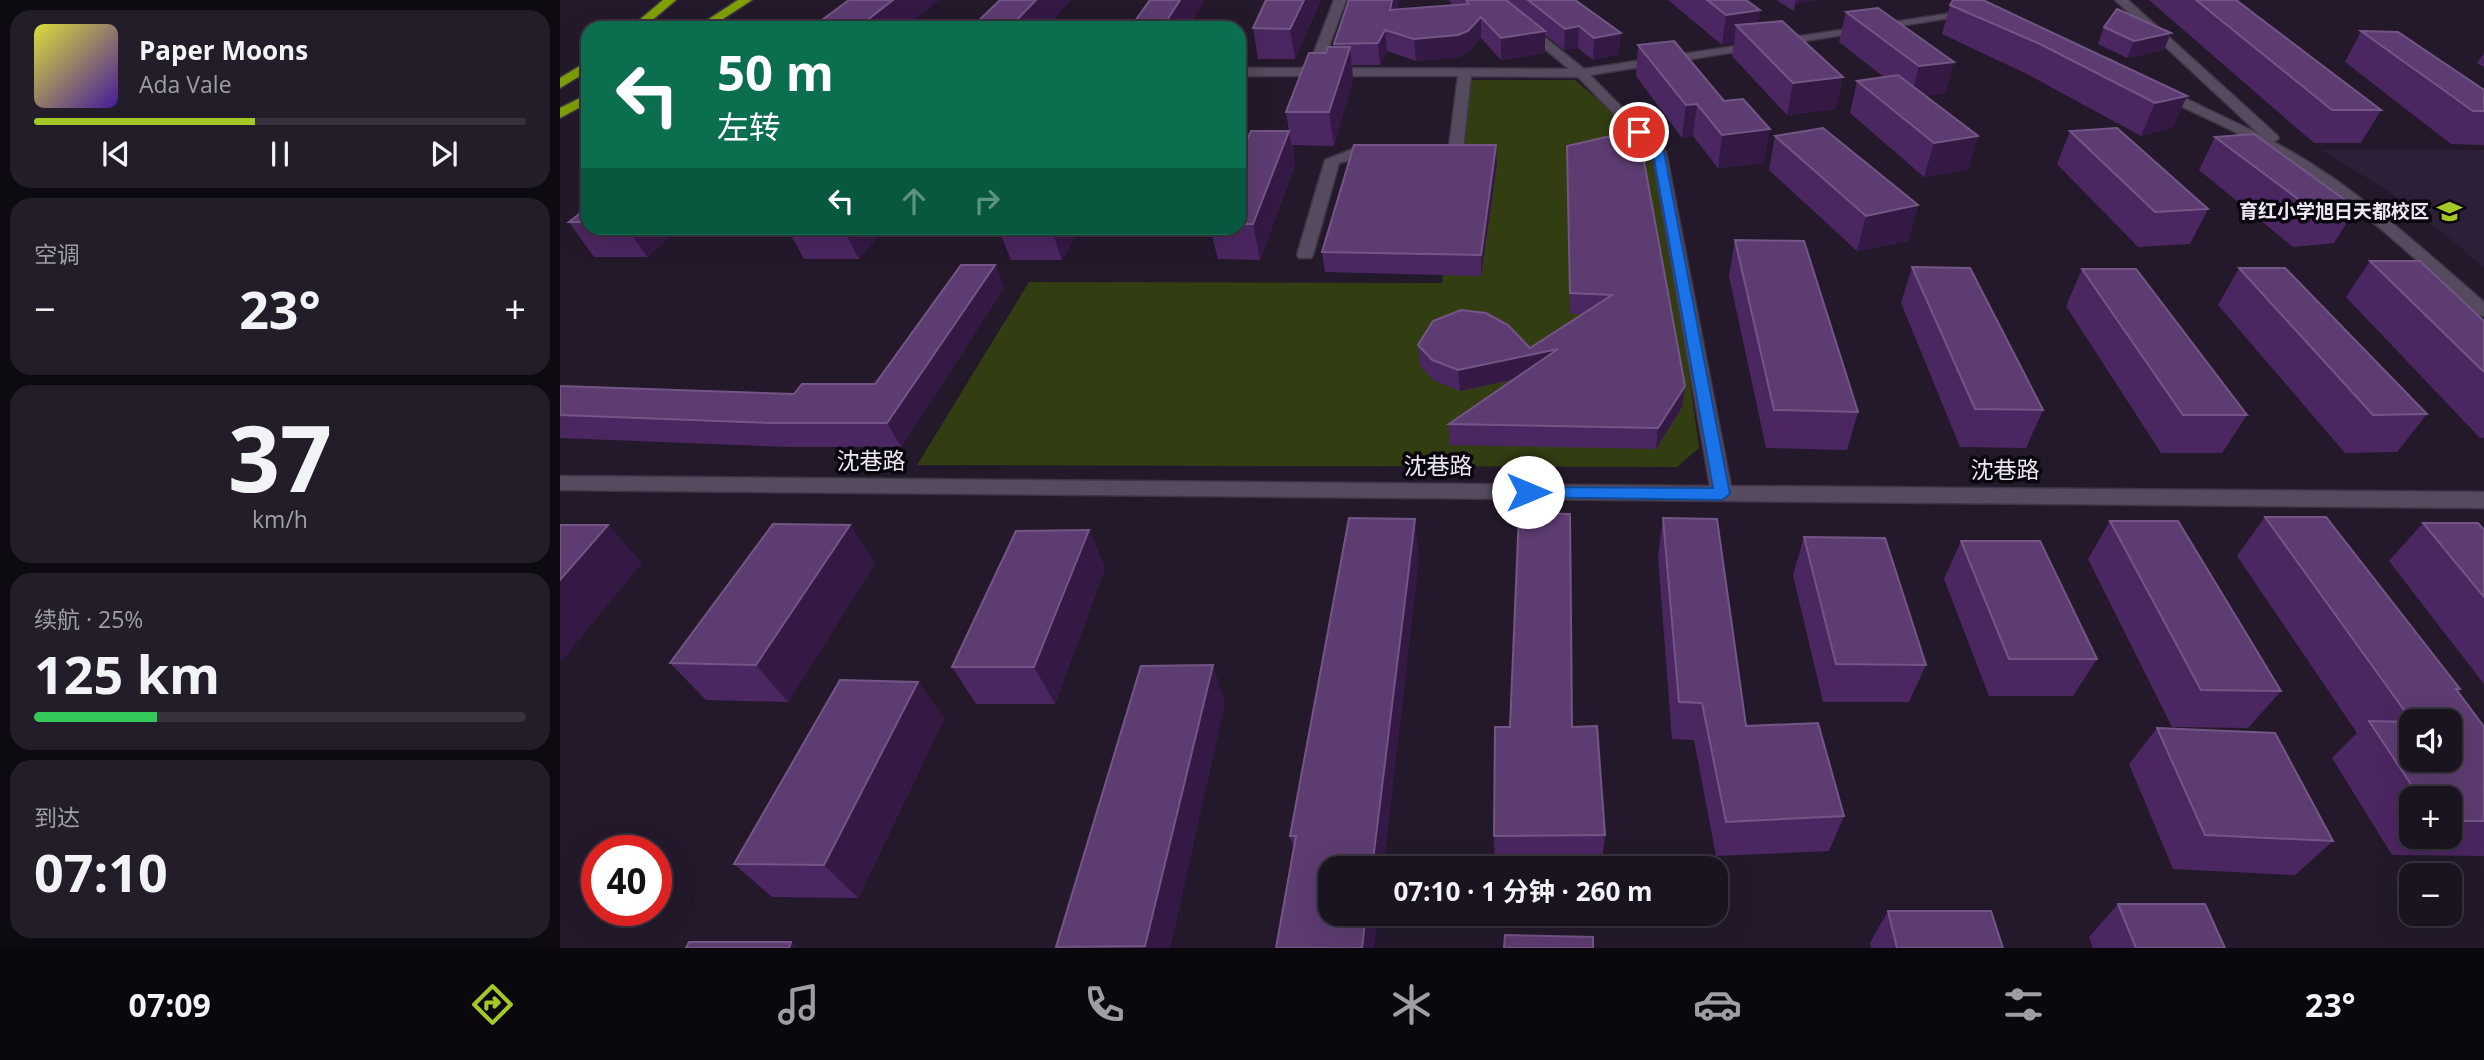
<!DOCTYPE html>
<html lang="zh">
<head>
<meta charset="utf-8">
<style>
	:root { --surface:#1a1320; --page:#231c29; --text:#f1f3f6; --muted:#9f9ea5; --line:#38323e; --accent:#a4c825 }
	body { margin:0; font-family:"Open Sans","Noto Sans SC",sans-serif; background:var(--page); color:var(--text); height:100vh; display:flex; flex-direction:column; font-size:26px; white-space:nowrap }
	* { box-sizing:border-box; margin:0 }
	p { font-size:23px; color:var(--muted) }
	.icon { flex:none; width:38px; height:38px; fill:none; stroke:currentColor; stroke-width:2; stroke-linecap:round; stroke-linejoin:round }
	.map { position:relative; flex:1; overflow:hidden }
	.panel { display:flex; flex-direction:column; gap:10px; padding:10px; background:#0e0a12; width:560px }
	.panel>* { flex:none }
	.hud { position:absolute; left:21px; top:21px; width:665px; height:214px; border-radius:21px; box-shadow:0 7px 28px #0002,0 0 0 2px var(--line); background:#0b6e4f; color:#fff; overflow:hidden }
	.controls { position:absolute; left:1839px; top:709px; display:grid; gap:14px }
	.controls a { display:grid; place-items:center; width:63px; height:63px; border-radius:14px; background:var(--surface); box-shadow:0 7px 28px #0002,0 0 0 2px var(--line); font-size:35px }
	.speed { position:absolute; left:21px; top:835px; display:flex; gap:14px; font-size:35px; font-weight:700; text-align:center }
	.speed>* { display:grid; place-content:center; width:91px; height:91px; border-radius:50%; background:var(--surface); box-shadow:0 7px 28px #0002,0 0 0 2px var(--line); line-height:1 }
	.speed .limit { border:10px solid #d22; background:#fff; color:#111 }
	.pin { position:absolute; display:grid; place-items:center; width:60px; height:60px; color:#fff; margin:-30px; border:4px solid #fff; border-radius:50%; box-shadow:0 2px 7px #0007 }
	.me { position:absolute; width:77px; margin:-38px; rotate:90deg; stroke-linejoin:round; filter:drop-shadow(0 0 5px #0008) }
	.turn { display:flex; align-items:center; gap:24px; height:147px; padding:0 21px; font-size:32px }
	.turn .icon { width:91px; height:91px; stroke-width:2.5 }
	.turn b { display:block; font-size:49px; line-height:60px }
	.lanes { display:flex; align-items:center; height:66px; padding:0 21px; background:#0003; justify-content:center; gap:35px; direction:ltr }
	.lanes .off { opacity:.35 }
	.big { font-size:52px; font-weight:700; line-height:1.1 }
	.panel .card { flex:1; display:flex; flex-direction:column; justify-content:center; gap:10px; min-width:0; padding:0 24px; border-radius:21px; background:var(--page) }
	.panel .dial { align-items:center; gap:0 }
	.dial b { font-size:91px; line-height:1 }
	.song { display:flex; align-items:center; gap:21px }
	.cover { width:84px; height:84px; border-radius:10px; background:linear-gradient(135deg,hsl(60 70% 55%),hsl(260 70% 35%)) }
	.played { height:7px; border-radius:4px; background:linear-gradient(90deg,var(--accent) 45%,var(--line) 45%) }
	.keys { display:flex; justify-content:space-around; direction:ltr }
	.heat { display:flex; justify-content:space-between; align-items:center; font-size:38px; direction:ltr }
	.charge { height:10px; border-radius:5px; background:linear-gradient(90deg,#34c759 25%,var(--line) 0) }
	.trip { position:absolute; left:758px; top:856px; width:410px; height:70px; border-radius:21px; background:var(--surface); box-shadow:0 7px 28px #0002,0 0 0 2px var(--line); font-weight:700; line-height:70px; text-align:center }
	.menu { display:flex; height:112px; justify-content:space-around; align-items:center; background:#0a080d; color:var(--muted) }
	.menu .icon { width:49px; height:49px }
	.menu .active { color:var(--accent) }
	.menu b { font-size:32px; color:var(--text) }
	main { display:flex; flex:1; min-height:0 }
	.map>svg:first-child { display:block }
	.built { fill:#2d1f37 }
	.green { fill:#323d11 }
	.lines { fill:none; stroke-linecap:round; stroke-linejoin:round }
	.minor-casing { stroke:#3e3644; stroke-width:3 }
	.highway-casing { stroke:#3e3644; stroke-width:3 }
	.minor { fill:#554a5e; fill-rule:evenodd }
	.highway { fill:#81a000; fill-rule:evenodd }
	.wall { fill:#4b2761; fill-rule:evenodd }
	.shaded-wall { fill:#341945 }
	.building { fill:#5d3c71; stroke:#735685; stroke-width:2 }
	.route { fill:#1a73e8; stroke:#114b97; stroke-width:2 }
	.labels { text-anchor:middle; stroke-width:7; stroke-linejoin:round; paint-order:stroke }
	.far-poi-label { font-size:19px; font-weight:bold; fill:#ede6f3; stroke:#0a060e; text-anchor:end }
	.street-label { font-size:23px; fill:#ede6f3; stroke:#0a060e }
</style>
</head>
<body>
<main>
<section class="panel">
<div class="card">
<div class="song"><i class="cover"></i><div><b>Paper Moons</b><p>Ada Vale</p></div></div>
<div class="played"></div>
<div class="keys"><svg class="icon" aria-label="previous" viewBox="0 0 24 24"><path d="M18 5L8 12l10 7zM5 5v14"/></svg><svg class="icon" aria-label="pause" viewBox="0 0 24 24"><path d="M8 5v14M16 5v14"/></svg><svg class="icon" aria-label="next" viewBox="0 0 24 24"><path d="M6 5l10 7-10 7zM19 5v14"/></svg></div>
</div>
<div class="card"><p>空调</p>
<div class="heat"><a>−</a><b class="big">23°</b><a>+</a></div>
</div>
<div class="card dial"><b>37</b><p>km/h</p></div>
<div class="card"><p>续航 · 25%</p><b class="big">125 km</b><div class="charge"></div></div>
<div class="card"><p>到达</p><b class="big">07:10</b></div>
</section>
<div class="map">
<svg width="1924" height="948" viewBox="0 0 1924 948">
	<rect width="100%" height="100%" fill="#23192b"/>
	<path class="built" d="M1761 150H1924V268L1886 235 1822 187Z"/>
	<path class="green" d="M904 80H1015L1099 152 1139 448 1117 467 357 465 469 282 882 283Z"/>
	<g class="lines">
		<defs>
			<g id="minor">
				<path d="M774 0H786L761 68 1009 69 925 0H938L1024 69 1419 9 1421 11 1415 14 1030 75 1106 152 1171 486 1924 492V508L0 490V476L1150 486 1092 153 1018 77 911 76 903 150 874 157 867 153 869 150 889 147 898 76H679V68H748Z"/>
				<path d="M1555 0H1568L1717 135 1719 138 1714 142C1793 184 1857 244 1924 302V316L1918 315C1865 268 1813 218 1755 178 1705 144 1649 119 1594 94V88H1604L1699 134Z"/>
				<path d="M793 149H818L825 153C817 160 792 158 779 163L753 255 751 258H739L737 255 765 160Z"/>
			</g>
			<g id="highway">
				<path d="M103 0H116L83 28H70Z"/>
				<path d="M178 0H192L149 28H135Z"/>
				<path d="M28 61V71L0 88V78Z"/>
				<path d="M28 94V103L0 118V108Z"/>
			</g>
		</defs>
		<use href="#minor" class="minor-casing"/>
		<use href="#highway" class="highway-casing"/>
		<use href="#minor" class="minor"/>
		<use href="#highway" class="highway"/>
	</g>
	<g class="wall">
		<path d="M761 0 735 59H698L693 28Z"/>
		<path d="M789 0H839L837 9 893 5 888 0H1015L1059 54 1033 60 1018 48 1004 50 985 35V53L941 60 921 38 908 52 899 57 856 61 827 51 820 65H792L793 79 774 146 732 145 735 165 700 260 658 259 650 228H679V158L729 131 726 112 766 53 774 47V44Z"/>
		<path d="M1108 0H1186L1200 10 1198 23 1276 109 1227 115 1172 56 1174 43 1162 45Z"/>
		<path d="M1216 0H1257L1235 4 1234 11Z"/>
		<path d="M1589 0H1676L1821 110 1801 143H1754Z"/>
		<path d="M1390 5 1627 96 1612 128 1581 136 1469 75 1382 34Z"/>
		<path d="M1286 12 1394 62 1385 93 1365 96 1418 136 1408 170 1364 177 1290 113 1297 81 1324 77 1279 42Z"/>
		<path d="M1544 27 1604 50 1567 58 1538 44Z"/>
		<path d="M1801 31 1924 90V145L1891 144 1785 62Z"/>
		<path d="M1078 45 1204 163 1158 168 1133 136 1122 138 1076 76Z"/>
		<path d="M1924 53V67L1917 63Z"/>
		<path d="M1510 131 1648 209 1630 244 1578 247 1497 164Z"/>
		<path d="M1215 136 1358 205 1348 241 1297 251 1209 170Z"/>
		<path d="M1655 137 1796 208 1774 243 1733 247 1639 170Z"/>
		<path d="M1007 146 1125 386 1122 407 1096 449 890 445 889 424 953 380 900 391 873 380 860 366 858 345 970 348 1022 314H1010L1007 165Z"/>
		<path d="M937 164 921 276 765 272 762 252Z"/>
		<path d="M28 207V228H120L87 257H34L9 222Z"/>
		<path d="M227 228H325L299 259H244Z"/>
		<path d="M438 228H520L502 260H451Z"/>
		<path d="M1175 240 1298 412 1287 450 1206 448 1169 276Z"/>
		<path d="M1810 261 1924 321V438H1920L1786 297Z"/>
		<path d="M435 265 444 288 341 447H226L0 438V386L234 394 315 384Z"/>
		<path d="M1352 267 1483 410 1466 448 1400 447 1341 303Z"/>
		<path d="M1679 268 1867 414 1837 452 1785 453 1658 305Z"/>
		<path d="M1522 269 1687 415 1662 453H1601L1506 306Z"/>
		<path d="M1705 517 1900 689 1898 691 1924 727V856L1832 855 1772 758 1797 733 1677 556ZM1852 798H1890V836H1852Z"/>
		<path d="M1103 518 1186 726 1284 816 1269 851 1156 856 1134 740 1112 739 1098 556Z"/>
		<path d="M1550 521 1721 691 1688 728 1612 727 1528 559Z"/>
		<path d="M1863 523 1924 530V684L1829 561Z"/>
		<path d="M290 525 315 563 228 702 146 700 110 663Z"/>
		<path d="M529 530 545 568 495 704H416L392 667Z"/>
		<path d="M1244 537 1366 665 1349 702H1263L1233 575Z"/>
		<path d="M1401 541 1537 659 1513 696H1429L1384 579Z"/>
		<path d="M859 557 823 868H770L734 848 730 836Z"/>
		<path d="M358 682 384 719 298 898 212 897 174 864Z"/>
		<path d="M665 702 610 948H497L496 947Z"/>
		<path d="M950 727H1012L1045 835 1041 868H935L934 836Z"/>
		<path d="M1597 728 1773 841 1735 875 1613 869 1569 764Z"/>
		<path d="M1558 904 1665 948H1533L1529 937Z"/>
		<path d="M1328 911 1443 948H1311L1310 943Z"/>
	</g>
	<g class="shaded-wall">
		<path d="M333 0H379L346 28H297Z"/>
		<path d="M476 0H511L486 28H449Z"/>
		<path d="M620 0H645L628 28H602Z"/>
		<path d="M744 0H761L735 59 730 29Z"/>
		<path d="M832 0H839L832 31 830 10Z"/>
		<path d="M1236 0H1257L1235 4Z"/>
		<path d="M1200 10 1195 40 1176 25 1174 43 1162 45 1166 15Z"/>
		<path d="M921 17V38L908 52 899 57 856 61 854 39Z"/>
		<path d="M1019 26 1018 48 1004 50 1005 29Z"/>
		<path d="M825 30 827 51 820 65 818 43Z"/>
		<path d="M985 31V53L941 60V38Z"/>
		<path d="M1061 33 1059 54 1033 60 1034 38Z"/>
		<path d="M1611 33 1604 50 1567 58 1574 41Z"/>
		<path d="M790 47 793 79 774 146 769 112Z"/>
		<path d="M1394 62 1385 93 1351 98 1359 66Z"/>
		<path d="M1283 77 1276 109 1227 115 1233 83Z"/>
		<path d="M1627 96 1612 128 1581 136 1595 103Z"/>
		<path d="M1137 104 1133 136 1122 138 1126 105Z"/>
		<path d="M1210 129 1204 163 1158 168 1162 135Z"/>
		<path d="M729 131 735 165 700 260 693 224Z"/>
		<path d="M1418 136 1408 170 1364 177 1374 143Z"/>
		<path d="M936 145 937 164 921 276V255Z"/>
		<path d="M1358 205 1348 241 1297 251 1306 216Z"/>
		<path d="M67 228H120L87 257Z"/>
		<path d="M283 228H325L299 259Z"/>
		<path d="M491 228H520L502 260Z"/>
		<path d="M435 265 444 288 341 447 327 423Z"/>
		<path d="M998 349 997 370 900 391 898 370Z"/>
		<path d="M1125 386 1122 407 1096 449 1098 428Z"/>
		<path d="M855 519 859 557 823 868H812Z"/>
		<path d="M48 525 82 563 0 663V580Z"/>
		<path d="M290 525 315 563 228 702 196 665Z"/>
		<path d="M529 530 545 568 495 704 474 667Z"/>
		<path d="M653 665 665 702 610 948H586L585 946Z"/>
		<path d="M358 682 384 719 298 898 264 865Z"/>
		<path d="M806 914H818L814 948H802Z"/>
		<path d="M231 942 238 948H229Z"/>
	</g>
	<g class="building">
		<path d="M289 0H333L297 28H251Z"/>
		<path d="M440 0H476L449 28H411Z"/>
		<path d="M590 0H620L602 28H570Z"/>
		<path d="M706 0H744L730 29 693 28Z"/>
		<path d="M789 0H832L830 10 909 4 906 0H946L985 31 941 38 921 17 908 31 898 35 854 39 825 30 818 43 774 44Z"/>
		<path d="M968 0H1015L1061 33 1034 38 1019 26 1005 29Z"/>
		<path d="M1147 0H1186L1200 10 1166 15Z"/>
		<path d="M1393 0H1423L1627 96 1595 103 1480 44 1390 5Z"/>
		<path d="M1636 0H1676L1821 110H1772Z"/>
		<path d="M1318 8 1394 62 1359 66 1286 12Z"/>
		<path d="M1557 9 1611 33 1574 41 1544 27Z"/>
		<path d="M1222 21 1283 77 1233 83 1176 25Z"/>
		<path d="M1801 31 1838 32 1924 90V111H1913Z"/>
		<path d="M1114 41 1164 101 1183 99 1210 129 1162 135 1137 104 1126 105 1078 45Z"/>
		<path d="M768 47H790L769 112H726L749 53H766Z"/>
		<path d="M1338 75 1418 136 1374 143 1297 81Z"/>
		<path d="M1263 128 1358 205 1306 216 1215 136Z"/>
		<path d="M1557 128 1648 209 1595 212 1510 131Z"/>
		<path d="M691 131H729L693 224H679V158Z"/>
		<path d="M1063 133 1081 145 1125 386 1098 428 889 424 998 349 898 370 872 360 858 345 873 321 901 310 926 313 948 325 970 348 1052 295 1010 293 1007 146Z"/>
		<path d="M1694 134 1796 208 1754 211 1655 137Z"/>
		<path d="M794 145H936L921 255 762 252Z"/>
		<path d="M28 207V222H9Z"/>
		<path d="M1175 240 1244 241 1298 412 1214 410Z"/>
		<path d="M1810 261H1860L1924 321V372Z"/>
		<path d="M401 265H435L327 423H210L0 415V386L234 394 242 384H315Z"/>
		<path d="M1352 267 1410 268 1483 410 1415 409Z"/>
		<path d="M1679 268H1725L1867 414 1813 415Z"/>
		<path d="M1522 269H1576L1687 415H1623Z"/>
		<path d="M959 513 1010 514 1012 727 1037 726 1045 835 934 836 935 727H950Z"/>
		<path d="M1705 517H1766L1900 689H1896L1924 727V821H1890V798H1860L1809 721 1852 722V760H1890V721H1852Z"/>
		<path d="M789 518 855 519 812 868H770V914H806L802 948H716L736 836H730Z"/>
		<path d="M1103 518 1157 519 1186 726 1258 723 1284 816 1166 822 1142 703 1119 702Z"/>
		<path d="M1550 521H1618L1721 691 1641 690Z"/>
		<path d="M1863 523H1918L1924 530V597Z"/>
		<path d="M213 524 290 525 196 665 110 663Z"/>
		<path d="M0 525H48L0 580Z"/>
		<path d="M529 530 474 667H392L456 531Z"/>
		<path d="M1244 537 1325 538 1366 665 1276 664Z"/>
		<path d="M1401 541H1480L1537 659H1449Z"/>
		<path d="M653 665 585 946 496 947 581 666Z"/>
		<path d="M280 680 358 682 264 865 174 864Z"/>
		<path d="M1597 728 1715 733 1773 841 1645 835Z"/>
		<path d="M1558 904H1645L1665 948H1576Z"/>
		<path d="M1328 911H1431L1443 948H1337Z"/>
		<path d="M945 935 1033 937V948H944Z"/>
		<path d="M129 942H231L229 948H126Z"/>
	</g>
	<path class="route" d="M1076 130H1083L1104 152 1170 494 1162 500 962 497 960 492 968 487 1153 488 1093 153 1076 134Z"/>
	<defs>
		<symbol id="school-bare" viewBox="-9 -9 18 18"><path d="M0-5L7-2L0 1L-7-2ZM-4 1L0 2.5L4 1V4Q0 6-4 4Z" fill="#a4c825" stroke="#0a060e" stroke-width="2.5" paint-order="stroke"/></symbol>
	</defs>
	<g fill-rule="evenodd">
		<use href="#school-bare" x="1872" y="194" width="35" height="35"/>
	</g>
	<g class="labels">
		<g class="far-poi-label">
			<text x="1869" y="218">育红小学旭日天都校区</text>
		</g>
		<g class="street-label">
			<text x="311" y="469">沈巷路</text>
			<text x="878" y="474">沈巷路</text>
			<text x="1445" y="478">沈巷路</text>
		</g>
	</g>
</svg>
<div class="controls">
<a><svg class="icon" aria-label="sound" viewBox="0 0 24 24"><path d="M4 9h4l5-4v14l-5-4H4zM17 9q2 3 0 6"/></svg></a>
<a>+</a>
<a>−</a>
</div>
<div class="speed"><div class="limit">40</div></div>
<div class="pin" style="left:1079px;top:132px;background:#d93025"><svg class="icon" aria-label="arrive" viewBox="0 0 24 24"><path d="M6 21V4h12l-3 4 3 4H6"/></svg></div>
<svg class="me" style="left:968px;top:492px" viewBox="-20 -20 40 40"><circle r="19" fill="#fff"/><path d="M0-13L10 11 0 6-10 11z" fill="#1a73e8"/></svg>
<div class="trip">07:10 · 1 分钟 · 260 m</div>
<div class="hud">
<div class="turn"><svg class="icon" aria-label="left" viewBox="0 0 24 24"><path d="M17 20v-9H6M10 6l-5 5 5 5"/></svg><div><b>50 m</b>左转</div></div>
<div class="lanes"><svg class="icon" aria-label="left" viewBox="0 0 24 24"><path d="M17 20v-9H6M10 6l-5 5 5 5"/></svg><svg class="icon off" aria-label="ahead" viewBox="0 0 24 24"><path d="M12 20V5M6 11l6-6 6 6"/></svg><svg class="icon off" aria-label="right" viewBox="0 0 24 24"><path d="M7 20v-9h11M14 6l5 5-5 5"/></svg></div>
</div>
</div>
</main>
<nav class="menu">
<b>07:09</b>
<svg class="icon active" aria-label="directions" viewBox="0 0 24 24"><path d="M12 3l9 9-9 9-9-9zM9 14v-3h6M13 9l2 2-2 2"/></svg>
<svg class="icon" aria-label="music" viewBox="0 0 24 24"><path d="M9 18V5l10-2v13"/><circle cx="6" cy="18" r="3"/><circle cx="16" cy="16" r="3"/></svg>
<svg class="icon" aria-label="phone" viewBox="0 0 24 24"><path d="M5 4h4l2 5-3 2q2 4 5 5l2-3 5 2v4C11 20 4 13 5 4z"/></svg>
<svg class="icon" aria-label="climate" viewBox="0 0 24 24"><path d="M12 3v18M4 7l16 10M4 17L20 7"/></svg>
<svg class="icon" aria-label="car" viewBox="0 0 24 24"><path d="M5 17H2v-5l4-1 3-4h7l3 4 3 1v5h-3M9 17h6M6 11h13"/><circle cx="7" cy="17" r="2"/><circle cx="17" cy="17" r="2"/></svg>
<svg class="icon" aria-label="filters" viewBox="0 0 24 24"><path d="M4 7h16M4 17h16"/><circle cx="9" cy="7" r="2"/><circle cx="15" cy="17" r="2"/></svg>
<b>23°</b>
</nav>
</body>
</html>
